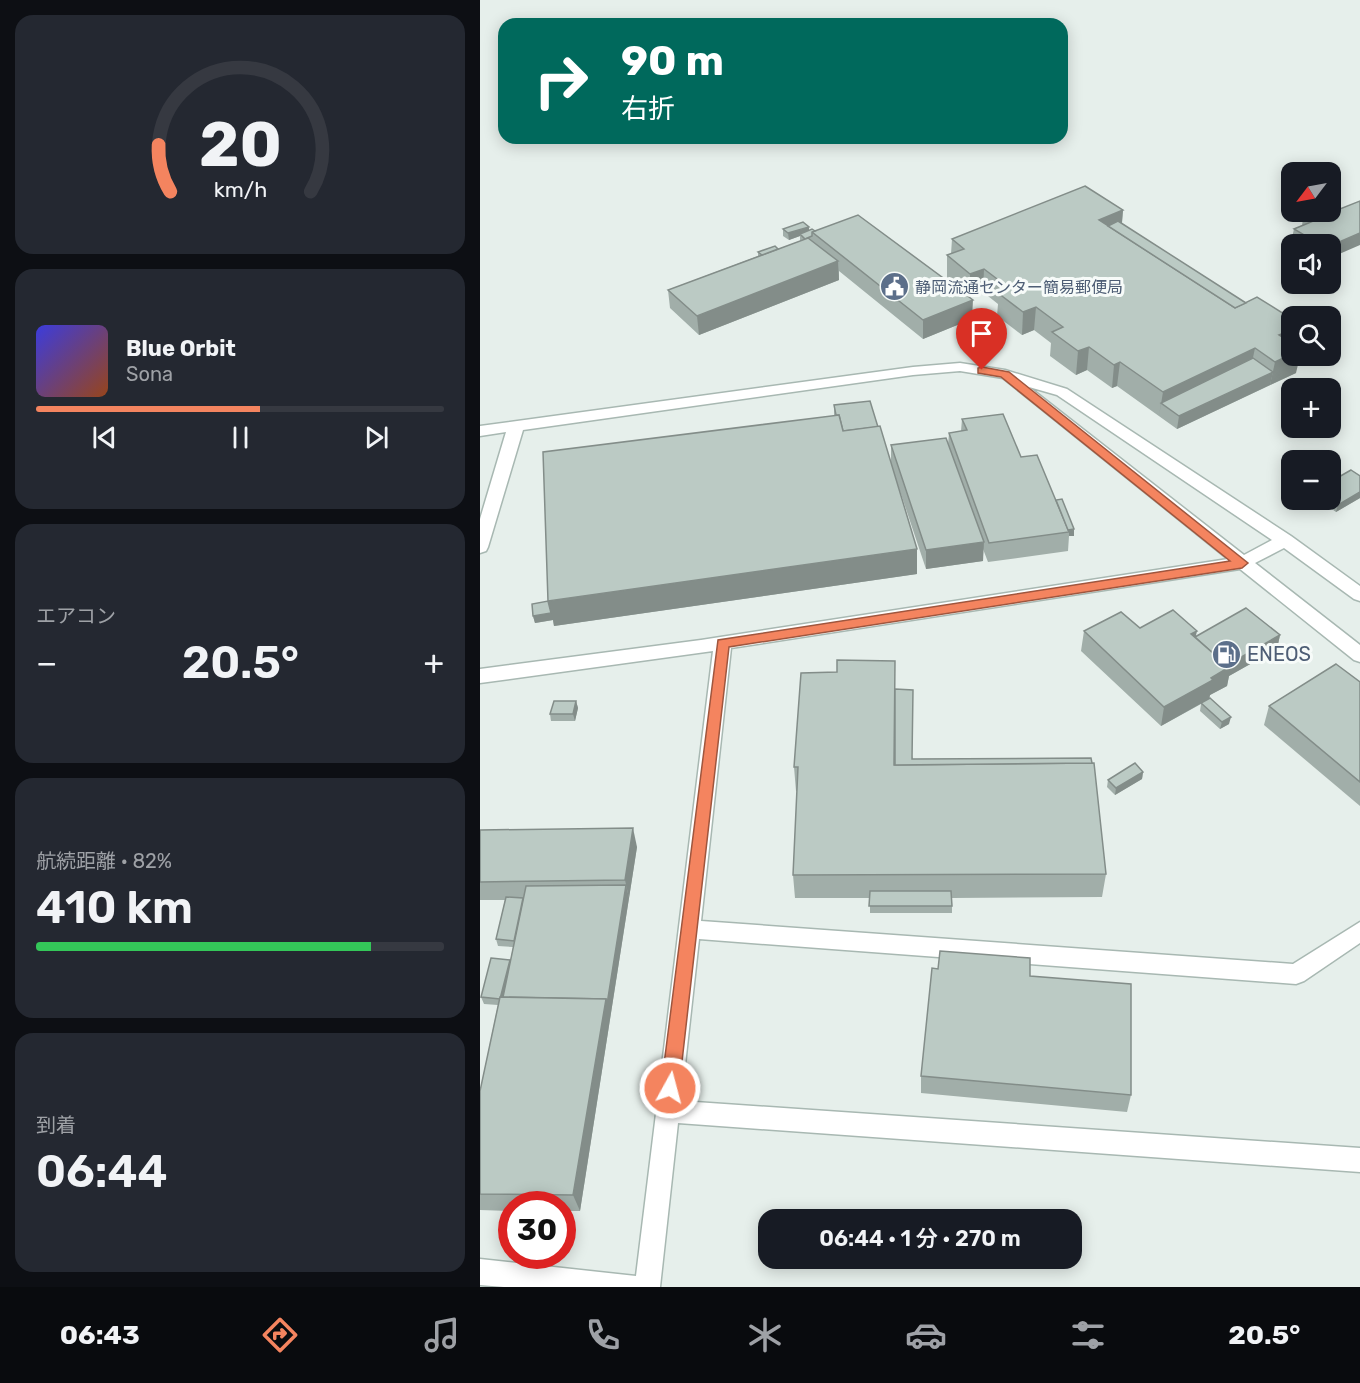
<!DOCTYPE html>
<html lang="ja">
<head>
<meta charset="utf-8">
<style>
	:root { --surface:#171b24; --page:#242831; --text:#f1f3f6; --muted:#9ea1a6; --line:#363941; --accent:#f4845f }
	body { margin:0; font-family:Rubik,"Noto Sans JP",sans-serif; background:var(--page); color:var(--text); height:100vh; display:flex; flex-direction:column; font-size:22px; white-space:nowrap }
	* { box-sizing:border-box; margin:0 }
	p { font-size:20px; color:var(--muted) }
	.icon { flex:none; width:33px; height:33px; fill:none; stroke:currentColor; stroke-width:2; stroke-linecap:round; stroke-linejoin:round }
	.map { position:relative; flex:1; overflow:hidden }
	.side { display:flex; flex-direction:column; gap:15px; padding:15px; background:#0d0f14; width:480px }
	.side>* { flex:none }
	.top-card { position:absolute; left:18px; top:18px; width:570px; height:126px; border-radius:18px; box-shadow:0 3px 15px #0003; background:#00695c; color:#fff; overflow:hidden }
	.needle { width:39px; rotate:238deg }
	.controls { position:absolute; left:801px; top:162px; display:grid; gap:12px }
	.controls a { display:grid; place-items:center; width:60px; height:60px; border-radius:12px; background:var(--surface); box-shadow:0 3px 15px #0003; font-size:30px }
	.speed { position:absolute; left:18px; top:1191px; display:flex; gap:12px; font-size:30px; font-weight:700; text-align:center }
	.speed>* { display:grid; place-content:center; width:78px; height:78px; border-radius:50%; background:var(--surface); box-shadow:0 3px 15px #0003; line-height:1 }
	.speed .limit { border:9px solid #d22; background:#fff; color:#111 }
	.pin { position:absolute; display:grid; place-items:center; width:51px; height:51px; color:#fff; margin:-62px -26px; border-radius:50% 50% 50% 0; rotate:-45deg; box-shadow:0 0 6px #0007 }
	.pin .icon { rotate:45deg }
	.me { position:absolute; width:66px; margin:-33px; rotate:7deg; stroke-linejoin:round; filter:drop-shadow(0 0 4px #0008) }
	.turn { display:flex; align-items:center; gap:21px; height:126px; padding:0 24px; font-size:27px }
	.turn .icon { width:78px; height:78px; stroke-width:2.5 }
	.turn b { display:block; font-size:42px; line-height:51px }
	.big { font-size:45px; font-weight:600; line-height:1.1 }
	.side .tile { flex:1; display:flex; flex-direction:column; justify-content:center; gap:9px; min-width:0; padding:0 21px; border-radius:18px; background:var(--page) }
	.side .dial { align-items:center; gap:0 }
	.dial svg { height:156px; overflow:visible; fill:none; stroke:var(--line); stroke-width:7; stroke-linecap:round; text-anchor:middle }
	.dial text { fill:var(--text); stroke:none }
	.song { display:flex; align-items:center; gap:18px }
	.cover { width:72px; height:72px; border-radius:9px; background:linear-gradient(135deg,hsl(240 70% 55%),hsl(20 70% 35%)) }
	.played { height:6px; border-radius:3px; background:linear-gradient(90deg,var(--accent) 55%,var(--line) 55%) }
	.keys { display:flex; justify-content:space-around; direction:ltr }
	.heat { display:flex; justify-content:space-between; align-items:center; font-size:33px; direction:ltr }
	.charge { height:9px; border-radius:4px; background:linear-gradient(90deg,#34c759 82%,var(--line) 0) }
	.trip { position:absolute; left:278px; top:1209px; width:324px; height:60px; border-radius:18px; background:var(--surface); box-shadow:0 3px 15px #0003; font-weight:600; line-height:60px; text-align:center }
	.tab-bar { display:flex; height:96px; justify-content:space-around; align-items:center; background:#090b0e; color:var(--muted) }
	.tab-bar .icon { width:42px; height:42px }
	.tab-bar .active { color:var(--accent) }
	.tab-bar b { font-size:27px; color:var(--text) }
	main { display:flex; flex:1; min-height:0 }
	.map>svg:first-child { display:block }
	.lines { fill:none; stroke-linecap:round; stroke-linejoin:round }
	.minor-casing { stroke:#a8b8b2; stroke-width:3 }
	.minor { fill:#fff; fill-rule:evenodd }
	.wall { fill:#a1aea9 }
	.shaded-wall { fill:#838d89 }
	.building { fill:#bbcac4; stroke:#838d89; stroke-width:1.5 }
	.route { fill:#f4845f; stroke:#9f563e; stroke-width:1.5 }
	.labels { text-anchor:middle; stroke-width:6; stroke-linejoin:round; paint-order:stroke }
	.far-service-label { font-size:16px; fill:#4e5e75; stroke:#f7fbf9; text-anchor:start }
	.service-label { font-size:20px; fill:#4e5e75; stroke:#f7fbf9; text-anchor:start }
</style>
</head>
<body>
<main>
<section class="side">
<div class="tile dial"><svg viewBox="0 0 100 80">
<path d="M14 69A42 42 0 1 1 86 69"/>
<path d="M14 69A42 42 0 0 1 8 45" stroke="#f4845f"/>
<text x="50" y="56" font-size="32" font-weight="700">20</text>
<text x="50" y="72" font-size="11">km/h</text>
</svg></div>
<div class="tile">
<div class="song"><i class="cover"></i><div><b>Blue Orbit</b><p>Sona</p></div></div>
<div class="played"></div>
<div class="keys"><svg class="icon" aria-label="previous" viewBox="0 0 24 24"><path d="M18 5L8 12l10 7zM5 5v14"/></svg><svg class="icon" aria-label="pause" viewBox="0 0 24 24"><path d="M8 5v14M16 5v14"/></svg><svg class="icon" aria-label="next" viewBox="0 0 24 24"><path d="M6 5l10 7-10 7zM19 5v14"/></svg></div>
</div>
<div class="tile"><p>エアコン</p>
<div class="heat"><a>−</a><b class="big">20.5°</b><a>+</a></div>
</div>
<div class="tile"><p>航続距離 · 82%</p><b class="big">410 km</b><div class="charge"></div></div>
<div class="tile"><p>到着</p><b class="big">06:44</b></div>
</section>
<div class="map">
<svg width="880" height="1287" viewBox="0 0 880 1287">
	<rect width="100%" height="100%" fill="#e6efeb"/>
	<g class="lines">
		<defs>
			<path id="minor" d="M480 363 525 370 587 389 811 536 880 586V601L874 599 804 548 775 563 880 645V662L874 660 760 569 251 648 221 921 813 964 880 922V943L824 981 816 984 219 939 201 1101 880 1148V1172L198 1123 180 1287H24L0 1285V1259L156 1276 233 651 0 683V669L221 640 748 559 523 378 480 371 433 375 43 430 8 547 6 551 0 553V519L26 432 0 436V426L433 367ZM549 387 577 395 792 540 764 555Z"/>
		</defs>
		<use href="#minor" class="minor-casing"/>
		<use href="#minor" class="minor"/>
	</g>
	<g class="wall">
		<path d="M811 207H812V212H850V244H815L811 242 814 229 822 226 823 218 812 219 809 213Z"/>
		<path d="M643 210 642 223 816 373 697 429 637 386 632 388 607 370 596 375 570 356 571 343 554 330 542 335 517 316 518 304 503 292 490 297 467 278V255L471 254 472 239Z"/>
		<path d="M303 229 329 230 492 319 443 339 359 271V280L219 335 190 308 188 290 278 256V252L298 249 320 241V236L309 240 303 236Z"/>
		<path d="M354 405 398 427 411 463V445H468L469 433 481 431 482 419 541 457 576 500 594 536H589L588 551 508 562 503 549V561L446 569 417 482 437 549V574L74 626 73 620 55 623 53 616 68 601 354 415Z"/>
		<path d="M880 476V498L856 512 839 500H850Z"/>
		<path d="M604 631 715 637 800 635 797 649 749 676 747 686 730 695 729 699 749 724 740 729 720 711 721 704 681 726 601 651Z"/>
		<path d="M880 682V806L784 725 789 706Z"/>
		<path d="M415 689 433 759 626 874 622 897 472 898V913H390V898H315L313 875 317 791H316L314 767Z"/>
		<path d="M96 701 98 708 95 721H71L70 714Z"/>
		<path d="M663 772 662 779 635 795 627 787 628 780Z"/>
		<path d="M0 830 157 847 100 1211H82V1204H32V1211L0 1210V1091L18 1005 4 1004 1 997 30 962 33 947 18 946 16 939 25 900H0Z"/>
		<path d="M441 1076 651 1095 647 1112 441 1093Z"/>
	</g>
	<g class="shaded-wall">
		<path d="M643 210 641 233 629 237 619 220Z"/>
		<path d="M329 227V233L320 234V236L309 240 308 233Z"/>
		<path d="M880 233V245L850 258V246Z"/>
		<path d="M358 261 359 280 219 335 217 316Z"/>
		<path d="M504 269 503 292 490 297V274Z"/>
		<path d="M493 300 492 319 443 339V320Z"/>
		<path d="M556 307 554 330 542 335 543 312Z"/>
		<path d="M812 330V351L799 335Z"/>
		<path d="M609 347 607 370 596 375 598 351Z"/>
		<path d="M775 348 770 372 681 403 679 416 683 392Z"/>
		<path d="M812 354V356H820L816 373 790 385 795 362Z"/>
		<path d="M640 362 637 386 632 388 634 365Z"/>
		<path d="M793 372 790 385 697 429 699 416Z"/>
		<path d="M880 492V498L856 512 858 505Z"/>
		<path d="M594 529V536H589V532L582 531Z"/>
		<path d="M504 542 503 561 446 569V550Z"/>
		<path d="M437 549V574L74 626 73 620 55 623 53 616 68 601Z"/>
		<path d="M717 631 714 644 711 634Z"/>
		<path d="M800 635 797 649 749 676 747 686 730 695 729 699 681 726 684 707 731 678 742 668Z"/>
		<path d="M96 701 98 708 95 721 93 714Z"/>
		<path d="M751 717 749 724 740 729 742 722Z"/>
		<path d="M663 772 662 779 635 795 636 788Z"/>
		<path d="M153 828 157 847 149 898 145 880Z"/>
		<path d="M146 885 149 898 100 1211 93 1195 126 999Z"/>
		<path d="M30 960 32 966 23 1003 20 999Z"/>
	</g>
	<g class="building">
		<path d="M605 186 643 210 619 220 755 308 777 297 812 319V330L799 335 812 343V354L795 362 775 348 683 392 640 362 634 365 609 347 598 351 572 332 583 327 556 307 543 312 518 293 529 288 504 269 490 274 467 255 484 249 472 239Z"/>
		<path d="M880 201V233L850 246V244H839L814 229 836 220 824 213 829 212H850V204L860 209Z"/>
		<path d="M378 215 493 300 443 320 332 232Z"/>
		<path d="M638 221 766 303 755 308 628 226Z"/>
		<path d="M323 222 329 227 308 233 303 229Z"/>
		<path d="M332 229 335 231 332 232V236L325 239 320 234Z"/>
		<path d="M328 238 358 261 217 316 188 290Z"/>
		<path d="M295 246 298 249 282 255 278 252Z"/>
		<path d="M773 358 793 372 699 416 681 403Z"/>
		<path d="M390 401 398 427 363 431 359 415H356L354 405Z"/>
		<path d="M523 414 541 457 557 455 589 532 509 543 469 433 487 430 482 419Z"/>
		<path d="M359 415 363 431 400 426 437 549 68 601 63 452Z"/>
		<path d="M466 438 504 542 446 550 411 445Z"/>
		<path d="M871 470 880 476V492L858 505 850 500V482Z"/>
		<path d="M582 499 594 529 588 530 576 500Z"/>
		<path d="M68 601 71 613 53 616 52 604Z"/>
		<path d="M766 608 800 635 749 664 746 661 743 662 715 637Z"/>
		<path d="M693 610 717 631 711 634 743 662 746 661 751 666 731 678 733 680 684 707 604 631 641 612 660 628Z"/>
		<path d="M357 660 415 661 414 765 614 763 626 874 313 875 318 767H314L321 673 357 672Z"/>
		<path d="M856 664 880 682V782L789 706Z"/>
		<path d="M415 689 433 690 432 759 611 758 612 763 415 765Z"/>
		<path d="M730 698 751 717 742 722 721 703Z"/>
		<path d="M74 701H96L93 714H70Z"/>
		<path d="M655 763 663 772 636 788 628 780Z"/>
		<path d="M153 828 145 880 0 882V830Z"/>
		<path d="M146 885 127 1004 126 999 23 997 46 886Z"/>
		<path d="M390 891H471L472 906H389Z"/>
		<path d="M26 897 43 898 34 941 16 939Z"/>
		<path d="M460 951 550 958V976L651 984V1095L441 1076 452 968 458 969Z"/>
		<path d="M11 958 30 960 20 999 1 997Z"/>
		<path d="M20 997 126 999 93 1195 0 1194V1091Z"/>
	</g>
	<path class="route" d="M502 367 529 372 768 563 762 568 249 647 199 1088 196 1094 190 1097 184 1094 181 1088 238 640 750 561 521 377 498 373V368Z"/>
	<defs>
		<symbol id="civic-disc" viewBox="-11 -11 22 22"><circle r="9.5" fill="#5c6f8a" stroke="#f7fbf9"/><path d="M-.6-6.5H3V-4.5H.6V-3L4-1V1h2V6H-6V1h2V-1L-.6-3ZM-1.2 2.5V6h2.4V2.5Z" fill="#fff"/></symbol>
		<symbol id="fuel-disc" viewBox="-11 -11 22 22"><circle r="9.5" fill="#5c6f8a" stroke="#f7fbf9"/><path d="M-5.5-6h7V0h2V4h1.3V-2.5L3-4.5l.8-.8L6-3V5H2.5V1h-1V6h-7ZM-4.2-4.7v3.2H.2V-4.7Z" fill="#fff"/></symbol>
	</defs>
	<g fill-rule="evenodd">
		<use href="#civic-disc" x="398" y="270" width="33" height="33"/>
		<use href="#fuel-disc" x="730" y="638" width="33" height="33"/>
	</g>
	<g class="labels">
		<g class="far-service-label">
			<text x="435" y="293">静岡流通センター簡易郵便局</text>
		</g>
		<g class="service-label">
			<text x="767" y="661">ENEOS</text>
		</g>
	</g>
</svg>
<div class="controls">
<a><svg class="needle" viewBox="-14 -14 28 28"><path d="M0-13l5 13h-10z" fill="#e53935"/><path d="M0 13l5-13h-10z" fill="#9ea1a6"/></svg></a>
<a><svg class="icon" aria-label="sound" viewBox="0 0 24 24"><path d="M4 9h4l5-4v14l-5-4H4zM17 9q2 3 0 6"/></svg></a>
<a><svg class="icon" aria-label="search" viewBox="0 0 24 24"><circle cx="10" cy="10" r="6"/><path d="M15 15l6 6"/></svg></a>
<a>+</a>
<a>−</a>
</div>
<div class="speed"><div class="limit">30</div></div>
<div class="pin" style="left:502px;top:370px;background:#d93025"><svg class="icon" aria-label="arrive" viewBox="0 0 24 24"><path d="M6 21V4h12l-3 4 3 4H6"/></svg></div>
<svg class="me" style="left:190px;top:1088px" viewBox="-20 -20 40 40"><circle r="17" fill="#f4845f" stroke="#fff" stroke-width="3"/><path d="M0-11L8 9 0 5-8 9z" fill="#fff"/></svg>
<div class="trip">06:44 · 1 分 · 270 m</div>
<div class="top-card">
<div class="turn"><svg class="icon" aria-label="right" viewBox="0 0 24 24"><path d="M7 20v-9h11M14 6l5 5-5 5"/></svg><div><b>90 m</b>右折</div></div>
</div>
</div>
</main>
<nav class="tab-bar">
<b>06:43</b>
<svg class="icon active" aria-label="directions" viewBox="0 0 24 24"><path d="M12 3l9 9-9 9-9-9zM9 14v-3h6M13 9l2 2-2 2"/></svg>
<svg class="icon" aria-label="music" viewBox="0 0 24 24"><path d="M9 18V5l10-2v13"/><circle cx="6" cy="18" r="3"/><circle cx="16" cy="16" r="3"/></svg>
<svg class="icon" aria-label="phone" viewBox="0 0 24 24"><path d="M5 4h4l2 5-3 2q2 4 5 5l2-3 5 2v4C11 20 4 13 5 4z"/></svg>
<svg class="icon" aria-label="climate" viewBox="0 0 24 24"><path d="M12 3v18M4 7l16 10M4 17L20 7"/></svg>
<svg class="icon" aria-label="car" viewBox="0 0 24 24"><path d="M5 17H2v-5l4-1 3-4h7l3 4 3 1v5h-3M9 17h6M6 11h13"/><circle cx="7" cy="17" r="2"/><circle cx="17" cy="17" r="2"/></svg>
<svg class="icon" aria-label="filters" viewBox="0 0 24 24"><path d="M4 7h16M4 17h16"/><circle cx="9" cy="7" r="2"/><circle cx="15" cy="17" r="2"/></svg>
<b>20.5°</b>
</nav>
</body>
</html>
